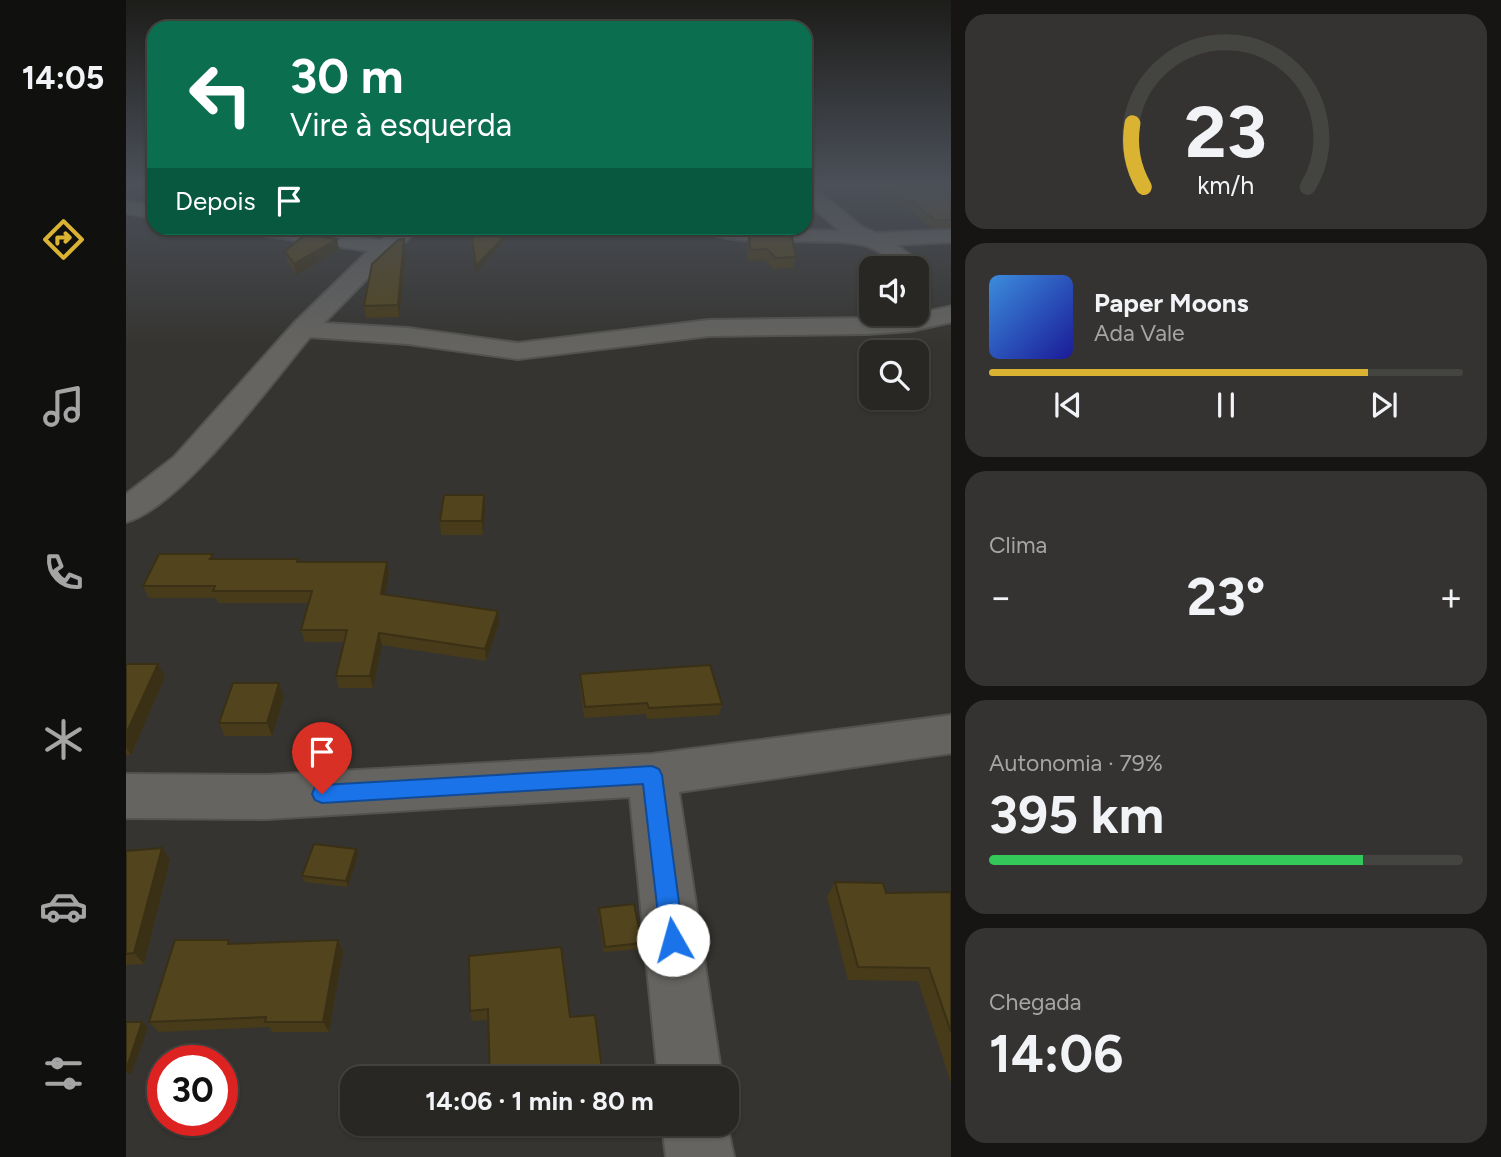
<!DOCTYPE html>
<html lang="pt">
<head>
<meta charset="utf-8">
<style>
	:root { --surface:#282724; --page:#343331; --text:#f1f3f6; --muted:#a5a5a6; --line:#444441; --accent:#dab333 }
	body { margin:0; font-family:Figtree,sans-serif; background:var(--page); color:var(--text); height:100vh; display:flex; flex-direction:column; font-size:26px; white-space:nowrap }
	* { box-sizing:border-box; margin:0 }
	p { font-size:23px; color:var(--muted) }
	.icon { flex:none; width:38px; height:38px; fill:none; stroke:currentColor; stroke-width:2; stroke-linecap:round; stroke-linejoin:round }
	.map { position:relative; flex:1; overflow:hidden }
	.drawer { display:flex; flex-direction:column; gap:14px; padding:14px; background:#161514; width:550px }
	.drawer>* { flex:none }
	.banner { position:absolute; left:21px; top:21px; width:665px; height:214px; border-radius:21px; box-shadow:0 2px 5px #0004,0 0 0 2px var(--line); background:#0b6e4f; color:#fff; overflow:hidden }
	.controls { position:absolute; left:733px; top:256px; display:grid; gap:14px }
	.controls a { display:grid; place-items:center; width:70px; height:70px; border-radius:14px; background:var(--surface); box-shadow:0 2px 5px #0004,0 0 0 2px var(--line); font-size:35px }
	.speed { position:absolute; left:21px; top:1045px; display:flex; gap:14px; font-size:35px; font-weight:700; text-align:center }
	.speed>* { display:grid; place-content:center; width:91px; height:91px; border-radius:50%; background:var(--surface); box-shadow:0 2px 5px #0004,0 0 0 2px var(--line); line-height:1 }
	.speed .limit { border:10px solid #d22; background:#fff; color:#111 }
	.pin { position:absolute; display:grid; place-items:center; width:60px; height:60px; color:#fff; margin:-72px -30px; border-radius:50% 50% 50% 0; rotate:-45deg; box-shadow:0 0 7px #0007 }
	.pin .icon { rotate:45deg }
	.me { position:absolute; width:77px; margin:-38px; rotate:353deg; stroke-linejoin:round; filter:drop-shadow(0 0 5px #0008) }
	.turn { display:flex; align-items:center; gap:24px; height:147px; padding:0 28px; font-size:32px }
	.turn .icon { width:91px; height:91px; stroke-width:2.5 }
	.turn b { display:block; font-size:49px; line-height:60px }
	.then { display:flex; align-items:center; height:66px; padding:0 28px; background:#0003; gap:14px; font-size:26px }
	.big { font-size:52px; font-weight:700; line-height:1.1 }
	.drawer .tile { flex:1; display:flex; flex-direction:column; justify-content:center; gap:10px; min-width:0; padding:0 24px; border-radius:21px; background:var(--page) }
	.drawer .dial { align-items:center; gap:0 }
	.dial svg { height:182px; overflow:visible; fill:none; stroke:var(--line); stroke-width:7; stroke-linecap:round; text-anchor:middle }
	.dial text { fill:var(--text); stroke:none }
	.song { display:flex; align-items:center; gap:21px }
	.cover { width:84px; height:84px; border-radius:10px; background:linear-gradient(135deg,hsl(210 70% 55%),hsl(240 70% 35%)) }
	.played { height:7px; border-radius:4px; background:linear-gradient(90deg,var(--accent) 80%,var(--line) 80%) }
	.keys { display:flex; justify-content:space-around; direction:ltr }
	.heat { display:flex; justify-content:space-between; align-items:center; font-size:38px; direction:ltr }
	.charge { height:10px; border-radius:5px; background:linear-gradient(90deg,#34c759 79%,var(--line) 0) }
	.trip { position:absolute; left:214px; top:1066px; width:399px; height:70px; border-radius:21px; background:var(--surface); box-shadow:0 2px 5px #0004,0 0 0 2px var(--line); font-weight:700; line-height:70px; text-align:center }
	main { display:flex; flex:1; min-height:0 }
	.dock { display:flex; flex-direction:column; width:126px; justify-content:space-around; align-items:center; background:#10100e; color:var(--muted) }
	.dock .icon { width:49px; height:49px }
	.dock .current { color:var(--accent) }
	.dock b { font-size:32px; color:var(--text) }
	.map>svg:first-child { display:block }
	.lines { fill:none; stroke-linecap:round; stroke-linejoin:round }
	.minor-casing { stroke:#53524f; stroke-width:4 }
	.minor { fill:#656460; fill-rule:evenodd }
	.wall { fill:#473b1a }
	.shaded-wall { fill:#393015 }
	.building { fill:#52451e; stroke:#393015; stroke-width:2 }
	.route { fill:#1a73e8; stroke:#114b97; stroke-width:2 }
</style>
</head>
<body>
<main>
<nav class="dock">
<b>14:05</b>
<svg class="icon current" aria-label="directions" viewBox="0 0 24 24"><path d="M12 3l9 9-9 9-9-9zM9 14v-3h6M13 9l2 2-2 2"/></svg>
<svg class="icon" aria-label="music" viewBox="0 0 24 24"><path d="M9 18V5l10-2v13"/><circle cx="6" cy="18" r="3"/><circle cx="16" cy="16" r="3"/></svg>
<svg class="icon" aria-label="phone" viewBox="0 0 24 24"><path d="M5 4h4l2 5-3 2q2 4 5 5l2-3 5 2v4C11 20 4 13 5 4z"/></svg>
<svg class="icon" aria-label="climate" viewBox="0 0 24 24"><path d="M12 3v18M4 7l16 10M4 17L20 7"/></svg>
<svg class="icon" aria-label="car" viewBox="0 0 24 24"><path d="M5 17H2v-5l4-1 3-4h7l3 4 3 1v5h-3M9 17h6M6 11h13"/><circle cx="7" cy="17" r="2"/><circle cx="17" cy="17" r="2"/></svg>
<svg class="icon" aria-label="filters" viewBox="0 0 24 24"><path d="M4 7h16M4 17h16"/><circle cx="9" cy="7" r="2"/><circle cx="15" cy="17" r="2"/></svg>
</nav>
<div class="map">
<svg width="826" height="1157" viewBox="0 0 826 1157">
	<rect width="100%" height="100%" fill="#353430"/>
	<g class="lines">
		<defs>
			<g id="minor">
				<path d="M679 186H686L736 227 750 233 826 230V242L771 245 801 268 791 274V268C765 268 764 255 743 247 727 240 686 242 668 241 649 240 590 244 578 228L714 231 679 200Z"/>
				<path d="M0 201 28 206V218L0 213Z"/>
				<path d="M118 228H169L255 240 272 228H295L267 252 198 323 282 328 392 343 583 320 741 318 785 315 826 306V322L785 331 741 334 583 336 392 359 282 344 184 337C146 383 54 508 0 522V494L48 457 168 323 242 251 129 234Z"/>
				<path d="M826 715V753L553 792 596 1078H532L504 797 141 819 0 818V774L141 775 526 754Z"/>
				<path d="M600 1120 608 1157H540L536 1124H600Z"/>
			</g>
		</defs>
		<use href="#minor" class="minor-casing"/>
		<use href="#minor" class="minor"/>
	</g>
	<g class="wall">
		<path d="M747 186H825V228H806L782 209H776Z"/>
		<path d="M200 228H249L237 235 200 230Z"/>
		<path d="M623 232 670 257 667 268 647 269 639 260 622 261 621 243Z"/>
		<path d="M211 239 213 249 170 275 161 261 159 251Z"/>
		<path d="M280 250 273 317 240 318 238 306Z"/>
		<path d="M359 509 357 535H315L314 521Z"/>
		<path d="M88 559H172L173 562H261L263 574 259 595 373 623 360 661 256 645 247 688H213L210 676 218 642H179L175 630 183 603H92L90 598H23L17 586Z"/>
		<path d="M0 664H32L39 677 5 755H0Z"/>
		<path d="M454 674 596 704 593 715 521 719 520 714 458 718 454 685Z"/>
		<path d="M158 696 146 736H99L93 723Z"/>
		<path d="M36 848 44 860 18 964 0 965V851Z"/>
		<path d="M230 849 232 855 222 887 179 882 176 876Z"/>
		<path d="M709 882 760 893 825 892V1083L792 981 722 980 701 897Z"/>
		<path d="M473 908 516 943 514 949 478 952 472 914Z"/>
		<path d="M103 940 106 944 212 940 217 951 203 1032H146L143 1027 33 1032 23 1022Z"/>
		<path d="M343 956 444 1017 477 1078 362 1020 346 1021 344 1011Z"/>
	</g>
	<g class="shaded-wall">
		<path d="M239 228H249L237 235 236 229Z"/>
		<path d="M386 228H387V232L350 272V266Z"/>
		<path d="M211 239 213 249 170 275 168 264Z"/>
		<path d="M278 239 280 250 273 317 272 305Z"/>
		<path d="M358 495 359 509 357 535 356 521Z"/>
		<path d="M261 562 263 574 257 607 255 594Z"/>
		<path d="M372 611 373 623 360 661 359 649Z"/>
		<path d="M253 633 256 645 247 688 244 676Z"/>
		<path d="M32 664 39 677 5 755 0 747V734Z"/>
		<path d="M153 683 158 696 146 736 141 723Z"/>
		<path d="M36 848 44 860 18 964 8 953Z"/>
		<path d="M230 849 232 855 222 887 220 881Z"/>
		<path d="M212 940 217 951 203 1032 197 1022Z"/>
		<path d="M16 1022 22 1027 5 1075 0 1071Z"/>
	</g>
	<g class="building">
		<path d="M759 186H825V220H809L785 201 778 202Z"/>
		<path d="M222 228H239L236 229Z"/>
		<path d="M349 228H386L350 266 345 232Z"/>
		<path d="M623 232 665 233 670 257 650 258 641 249 624 250Z"/>
		<path d="M180 234 211 239 168 264 159 251Z"/>
		<path d="M278 239 272 305 238 306 246 264 272 240Z"/>
		<path d="M318 495H358L356 521H314Z"/>
		<path d="M33 554H87L84 559H172L171 562H261L255 594 372 611 359 649 253 633 244 676H210L221 630H175L186 591H87L89 586H17Z"/>
		<path d="M0 664H32L0 734Z"/>
		<path d="M584 665 596 704 523 708 521 703 459 707 454 674Z"/>
		<path d="M107 683H153L141 723H93Z"/>
		<path d="M188 844 230 849 220 881 176 876Z"/>
		<path d="M36 848 8 953 0 954V851Z"/>
		<path d="M709 882 757 883 760 893 825 892V1032L803 968 732 967Z"/>
		<path d="M508 904 516 943 479 947 473 908Z"/>
		<path d="M49 940H103L102 944 212 940 197 1022H139L140 1017 23 1022Z"/>
		<path d="M435 947 444 1017 469 1015 477 1078H364L362 1009 344 1011 343 956Z"/>
		<path d="M0 1022H16L0 1070Z"/>
	</g>
	<linearGradient id="sky" x2="0" y2="1"><stop stop-color="#1d1d1a"/><stop offset="0.53" stop-color="#4b5059"/><stop offset="1" stop-color="#4b5059" stop-opacity="0"/></linearGradient>
	<rect width="826" height="348" fill="url(#sky)"/>
	<path class="route" d="M526 766 533 769 536 775 558 940 555 949 547 952 538 949 535 940 517 784 196 803 189 800 186 794 189 787 196 785Z"/>
</svg>
<div class="controls">
<a><svg class="icon" aria-label="sound" viewBox="0 0 24 24"><path d="M4 9h4l5-4v14l-5-4H4zM17 9q2 3 0 6"/></svg></a>
<a><svg class="icon" aria-label="search" viewBox="0 0 24 24"><circle cx="10" cy="10" r="6"/><path d="M15 15l6 6"/></svg></a>
</div>
<div class="speed"><div class="limit">30</div></div>
<div class="pin" style="left:196px;top:794px;background:#d93025"><svg class="icon" aria-label="arrive" viewBox="0 0 24 24"><path d="M6 21V4h12l-3 4 3 4H6"/></svg></div>
<svg class="me" style="left:547px;top:940px" viewBox="-20 -20 40 40"><circle r="19" fill="#fff"/><path d="M0-13L10 11 0 6-10 11z" fill="#1a73e8"/></svg>
<div class="trip">14:06 · 1 min · 80 m</div>
<div class="banner">
<div class="turn"><svg class="icon" aria-label="left" viewBox="0 0 24 24"><path d="M17 20v-9H6M10 6l-5 5 5 5"/></svg><div><b>30 m</b>Vire à esquerda</div></div>
<div class="then">Depois<svg class="icon" aria-label="arrive" viewBox="0 0 24 24"><path d="M6 21V4h12l-3 4 3 4H6"/></svg></div>
</div>
</div>
<section class="drawer">
<div class="tile dial"><svg viewBox="0 0 100 80">
<path d="M14 69A42 42 0 1 1 86 69"/>
<path d="M14 69A42 42 0 0 1 9 41" stroke="#dab333"/>
<text x="50" y="56" font-size="32" font-weight="700">23</text>
<text x="50" y="72" font-size="11">km/h</text>
</svg></div>
<div class="tile">
<div class="song"><i class="cover"></i><div><b>Paper Moons</b><p>Ada Vale</p></div></div>
<div class="played"></div>
<div class="keys"><svg class="icon" aria-label="previous" viewBox="0 0 24 24"><path d="M18 5L8 12l10 7zM5 5v14"/></svg><svg class="icon" aria-label="pause" viewBox="0 0 24 24"><path d="M8 5v14M16 5v14"/></svg><svg class="icon" aria-label="next" viewBox="0 0 24 24"><path d="M6 5l10 7-10 7zM19 5v14"/></svg></div>
</div>
<div class="tile"><p>Clima</p>
<div class="heat"><a>−</a><b class="big">23°</b><a>+</a></div>
</div>
<div class="tile"><p>Autonomia · 79%</p><b class="big">395 km</b><div class="charge"></div></div>
<div class="tile"><p>Chegada</p><b class="big">14:06</b></div>
</section>
</main>
</body>
</html>
